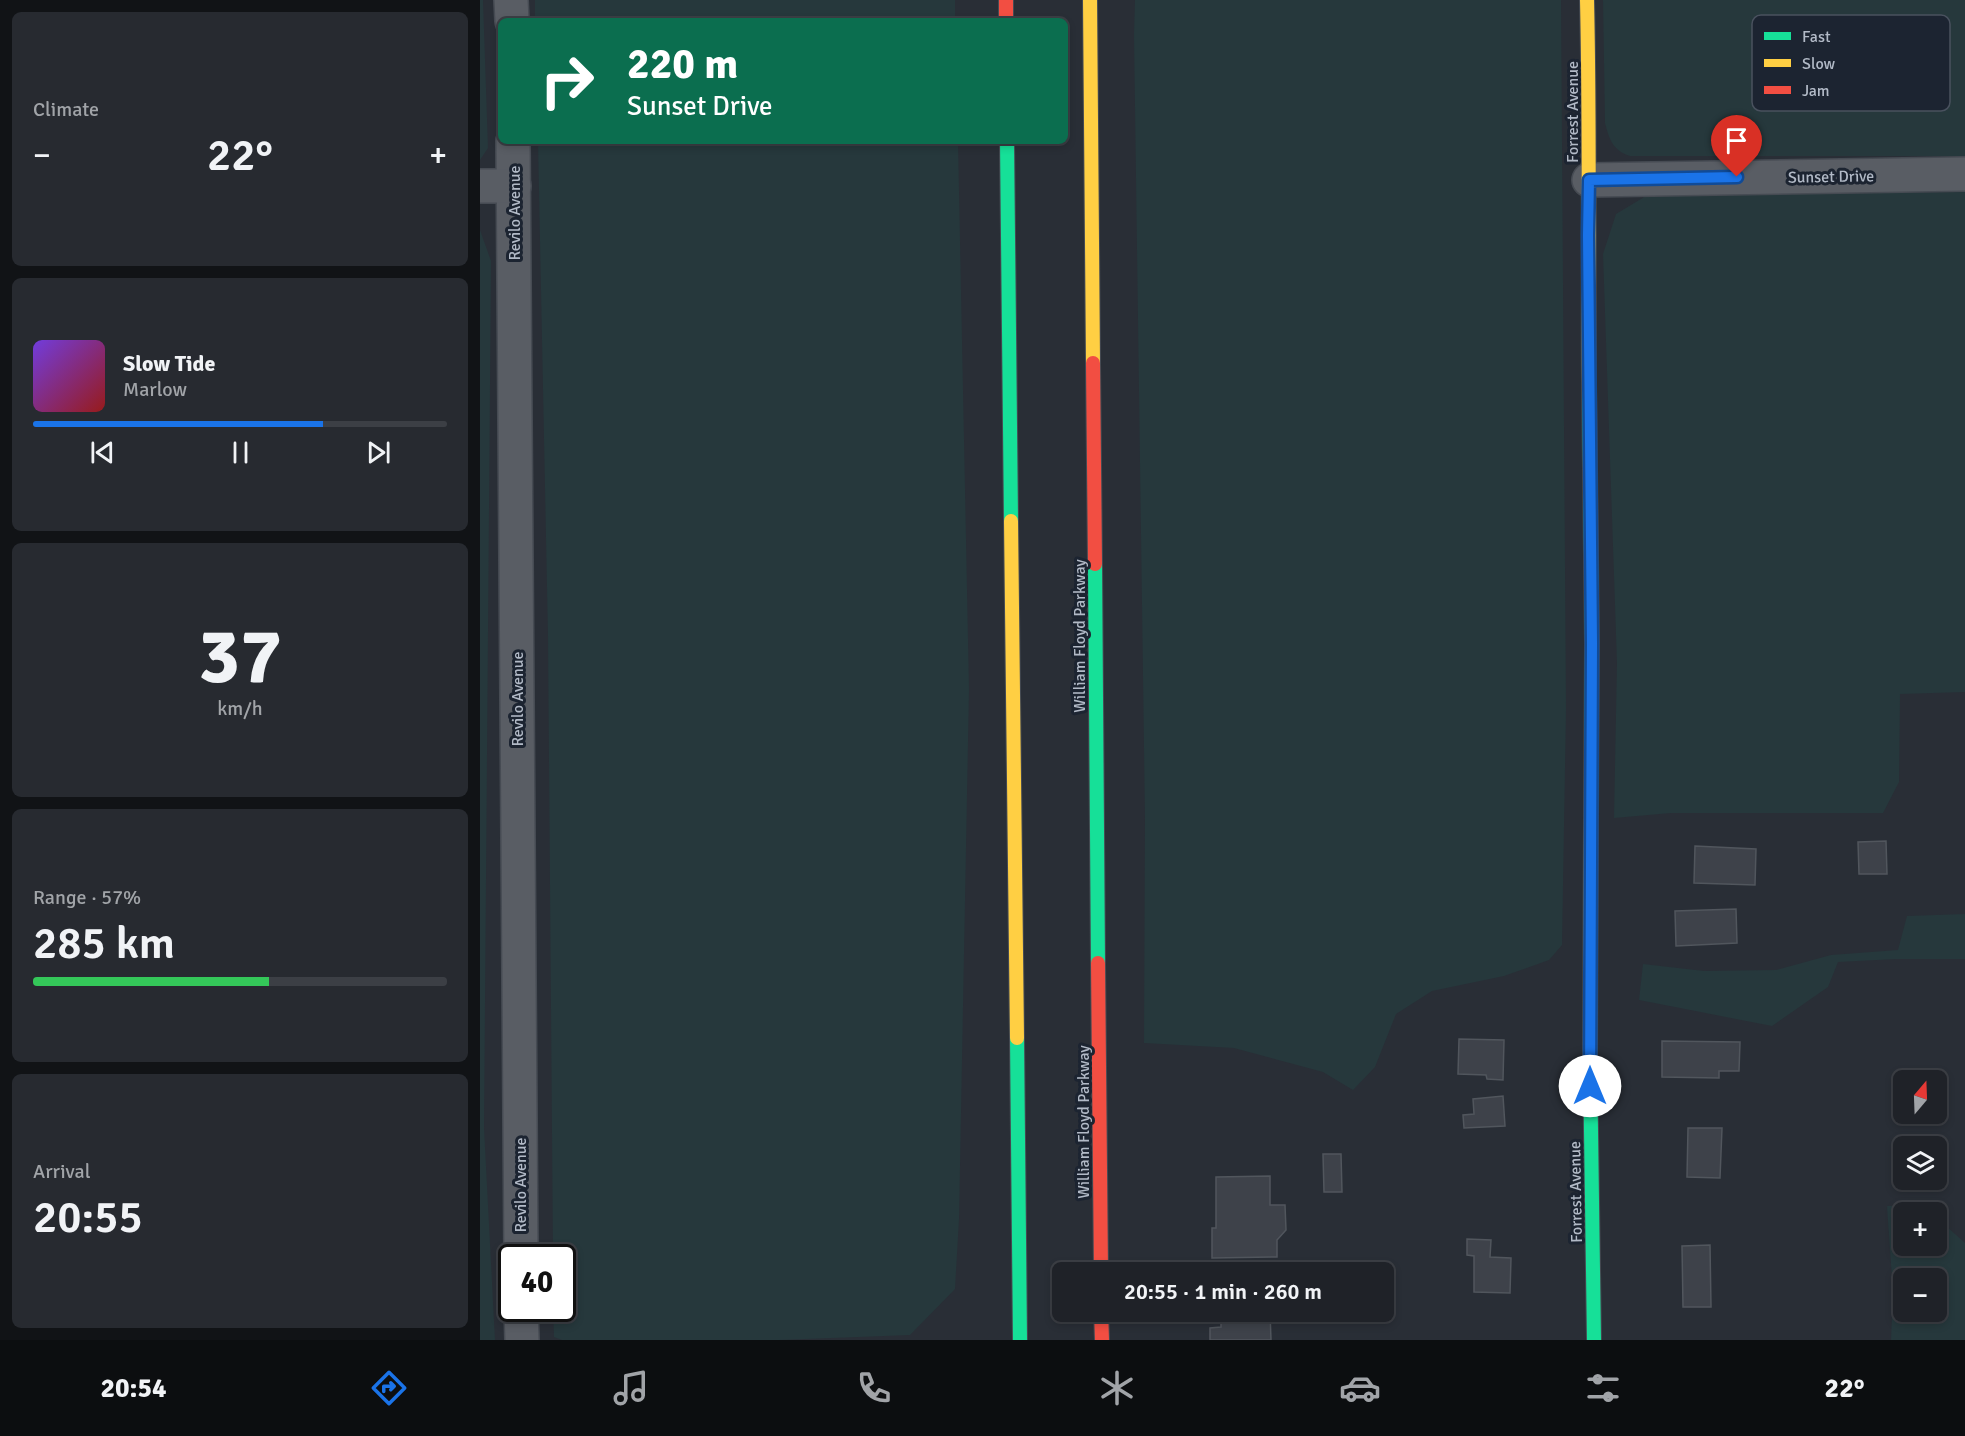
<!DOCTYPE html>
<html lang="en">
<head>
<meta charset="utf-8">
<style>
	:root { --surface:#1f2228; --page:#272a30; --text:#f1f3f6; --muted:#a1a4a8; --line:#3c3f45; --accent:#1a73e8 }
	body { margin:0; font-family:Signika,sans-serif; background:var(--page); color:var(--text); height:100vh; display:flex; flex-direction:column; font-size:22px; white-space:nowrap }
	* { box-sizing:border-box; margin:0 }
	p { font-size:20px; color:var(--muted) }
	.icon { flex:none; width:33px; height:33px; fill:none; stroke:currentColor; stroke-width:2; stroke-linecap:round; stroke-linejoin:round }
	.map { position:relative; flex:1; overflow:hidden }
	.sheet { display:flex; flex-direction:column; gap:12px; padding:12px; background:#111316; width:480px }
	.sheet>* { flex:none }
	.banner { position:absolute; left:18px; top:18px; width:570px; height:126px; border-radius:9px; box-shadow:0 3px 9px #0003,0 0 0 2px var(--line); background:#0b6e4f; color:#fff; overflow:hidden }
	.needle { width:39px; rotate:19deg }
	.fabs { position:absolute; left:1413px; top:1070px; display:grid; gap:12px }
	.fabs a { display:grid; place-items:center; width:54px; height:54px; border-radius:9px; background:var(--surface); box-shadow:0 3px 9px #0003,0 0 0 2px var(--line); font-size:30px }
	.speed { position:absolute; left:18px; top:1244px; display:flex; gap:12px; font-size:30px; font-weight:700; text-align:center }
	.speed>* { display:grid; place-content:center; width:78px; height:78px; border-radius:50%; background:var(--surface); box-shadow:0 3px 9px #0003,0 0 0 2px var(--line); line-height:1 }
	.speed .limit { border:3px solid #111; border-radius:9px; background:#fff; color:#111 }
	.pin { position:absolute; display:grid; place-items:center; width:51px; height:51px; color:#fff; margin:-62px -26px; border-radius:50% 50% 50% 0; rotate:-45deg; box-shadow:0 0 6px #0007 }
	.pin .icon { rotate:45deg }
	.me { position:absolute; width:66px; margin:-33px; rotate:0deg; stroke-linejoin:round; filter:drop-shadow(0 0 4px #0008) }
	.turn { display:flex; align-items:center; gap:21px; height:126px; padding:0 30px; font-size:27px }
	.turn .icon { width:78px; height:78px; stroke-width:2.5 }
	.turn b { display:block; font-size:42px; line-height:51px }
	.big { font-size:45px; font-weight:600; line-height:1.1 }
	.sheet .tile { flex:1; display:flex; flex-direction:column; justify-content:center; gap:9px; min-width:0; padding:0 21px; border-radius:9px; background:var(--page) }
	.sheet .dial { align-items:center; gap:0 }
	.dial b { font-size:78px; line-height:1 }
	.song { display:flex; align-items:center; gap:18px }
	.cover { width:72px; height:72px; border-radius:9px; background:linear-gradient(135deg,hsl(260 70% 55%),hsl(0 70% 35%)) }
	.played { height:6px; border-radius:3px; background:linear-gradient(90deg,var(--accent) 70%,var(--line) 70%) }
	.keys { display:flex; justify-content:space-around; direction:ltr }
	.heat { display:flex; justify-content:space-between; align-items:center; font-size:33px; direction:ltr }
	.charge { height:9px; border-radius:4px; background:linear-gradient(90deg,#34c759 57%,var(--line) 0) }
	.trip { position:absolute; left:572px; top:1262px; width:342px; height:60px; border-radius:9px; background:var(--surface); box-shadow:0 3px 9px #0003,0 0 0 2px var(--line); font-weight:600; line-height:60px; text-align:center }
	.tab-bar { display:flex; height:96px; justify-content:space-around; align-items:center; background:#0c0e10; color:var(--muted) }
	.tab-bar .icon { width:42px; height:42px }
	.tab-bar .active { color:var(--accent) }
	.tab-bar b { font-size:27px; color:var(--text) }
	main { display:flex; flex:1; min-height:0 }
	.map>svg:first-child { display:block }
	.green { fill:#26383c; fill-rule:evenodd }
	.building { fill:#3e424a; stroke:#51565d; stroke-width:1.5 }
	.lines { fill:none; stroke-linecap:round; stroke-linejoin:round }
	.street-casing { stroke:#464b53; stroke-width:36 }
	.fast-casing { stroke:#464b53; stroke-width:16 }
	.slow-casing { stroke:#464b53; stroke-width:16 }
	.jam-casing { stroke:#464b53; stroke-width:16 }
	.street { stroke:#595d64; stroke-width:33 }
	.fast { stroke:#16e098; stroke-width:14 }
	.slow { stroke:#ffcf43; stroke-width:14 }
	.jam { stroke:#f24e42; stroke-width:14 }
	.route-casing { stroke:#114b97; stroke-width:15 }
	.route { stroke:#1a73e8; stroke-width:10 }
	.labels { text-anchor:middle; stroke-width:6; stroke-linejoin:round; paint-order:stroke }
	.street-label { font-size:16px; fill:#b2bac7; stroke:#1c2431 }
	.key { fill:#1c2431; stroke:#49515e; stroke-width:1.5 }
	.key-label { font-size:16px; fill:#b2bac7 }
</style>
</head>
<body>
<main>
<section class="sheet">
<div class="tile"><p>Climate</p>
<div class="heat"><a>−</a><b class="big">22°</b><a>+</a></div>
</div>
<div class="tile">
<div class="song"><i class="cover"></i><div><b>Slow Tide</b><p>Marlow</p></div></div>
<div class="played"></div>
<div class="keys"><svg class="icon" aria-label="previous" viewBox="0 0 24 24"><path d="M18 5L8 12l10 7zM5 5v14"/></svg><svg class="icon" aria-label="pause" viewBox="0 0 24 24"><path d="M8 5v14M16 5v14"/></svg><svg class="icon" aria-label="next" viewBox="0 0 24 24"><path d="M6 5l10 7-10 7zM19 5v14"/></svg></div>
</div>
<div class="tile dial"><b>37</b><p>km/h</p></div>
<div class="tile"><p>Range · 57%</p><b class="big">285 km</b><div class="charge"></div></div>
<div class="tile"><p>Arrival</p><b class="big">20:55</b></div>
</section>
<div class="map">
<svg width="1485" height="1340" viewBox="0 0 1485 1340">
	<rect width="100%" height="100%" fill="#292e36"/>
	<g class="green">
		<path d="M0 0H3L8 148 0 160Z"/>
		<rect x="55" y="0" width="420" height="21"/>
		<path d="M655 0H1081L1086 709 1082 945 1069 960 1024 976 952 991 916 1014 895 1067 873 1090 843 1072 754 1048 664 1043 665 818 654 35Z"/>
		<path d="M1123 0H1485V156H1150C1133 151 1129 139 1125 123Z"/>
		<path d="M58 141H478L489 689 479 1219 475 1289 430 1335 299 1340H82L74 1337 73 1308H82V1257H73L68 636Z"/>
		<path d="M1485 192V692L1420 694 1419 782 1403 813H1191L1134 818 1137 663 1123 254 1136 214 1166 196Z"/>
		<path d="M0 230 11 261 4 1128 15 1340H0Z"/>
		<path d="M1485 914V959H1416L1358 962 1348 987 1292 1026 1159 1000 1163 964 1224 971 1296 970 1351 955 1418 950 1427 916Z"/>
		<path d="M1407 1206H1443L1449 1212H1424V1245H1456L1457 1218 1485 1243V1340H1411L1413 1292ZM1424 1278H1456V1311H1424Z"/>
	</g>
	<g class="building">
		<path d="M1406 841 1407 874H1379L1378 842Z"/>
		<path d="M1215 846 1276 849 1275 885 1214 883Z"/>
		<path d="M1256 909 1257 943 1196 946 1195 911Z"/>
		<path d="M979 1039 1024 1040 1023 1080 1007 1079 1006 1075 978 1074Z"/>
		<path d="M1182 1041 1260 1042 1259 1071H1239V1078L1182 1077Z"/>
		<path d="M1023 1096 1025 1126 984 1128 983 1115 994 1114 993 1099Z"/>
		<path d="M1208 1128H1242L1240 1178 1207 1177Z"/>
		<path d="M843 1154H861L862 1192H844Z"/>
		<path d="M790 1176V1205H805L806 1230 797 1240V1257L732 1258V1228H736V1177Z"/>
		<path d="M987 1239 1011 1240 1010 1257 1031 1258 1030 1293 994 1292V1256L987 1255Z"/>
		<path d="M1230 1245 1231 1307H1203L1202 1246Z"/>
		<path d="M741 1311H790L791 1340H730V1328L741 1327Z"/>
	</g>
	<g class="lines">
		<defs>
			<g id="street">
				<path d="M31 0 32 21"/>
				<path d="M33 141 41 1257"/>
				<path d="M1109 180 1485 174"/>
				<path d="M0 186H34"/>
				<path d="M41 1308 42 1340"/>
			</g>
			<g id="fast">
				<path d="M527 141 531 521"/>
				<path d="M1109 382 1112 643 1111 816"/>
				<path d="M615 564 618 963"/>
				<path d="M537 1038 540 1340"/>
				<path d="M1110 1061 1114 1340"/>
			</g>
			<g id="slow">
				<path d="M610 0 613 363"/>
				<path d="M1107 0C1110 127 1108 254 1109 382"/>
				<path d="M531 521 537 1038"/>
				<path d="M1110 1061 1111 816"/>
			</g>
			<g id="jam">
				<path d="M526 0V21"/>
				<path d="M613 363 615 564"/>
				<path d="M618 963 621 1272"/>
				<path d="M621 1311 622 1340"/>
			</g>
		</defs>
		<use href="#street" class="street-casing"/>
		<use href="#fast" class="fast-casing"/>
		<use href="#slow" class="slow-casing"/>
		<use href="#jam" class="jam-casing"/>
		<use href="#street" class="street"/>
		<use href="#fast" class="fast"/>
		<use href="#slow" class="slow"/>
		<use href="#jam" class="jam"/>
	</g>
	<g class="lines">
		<defs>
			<path id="route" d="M1110 1086 1112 643 1108 235 1109 180 1257 177"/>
		</defs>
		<use href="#route" class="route-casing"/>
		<use href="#route" class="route"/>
	</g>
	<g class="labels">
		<g class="street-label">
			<text transform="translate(1092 112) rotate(-90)" y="6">Forrest Avenue</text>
			<text transform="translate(1351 176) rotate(-1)" y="6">Sunset Drive</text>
			<text transform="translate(34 213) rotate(-90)" y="6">Revilo Avenue</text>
			<text transform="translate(599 636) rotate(-90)" y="6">William Floyd Parkway</text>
			<text transform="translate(37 699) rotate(-90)" y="6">Revilo Avenue</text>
			<text transform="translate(603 1122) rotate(-90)" y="6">William Floyd Parkway</text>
			<text transform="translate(40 1185) rotate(-90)" y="6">Revilo Avenue</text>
			<text transform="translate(1095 1192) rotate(-91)" y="6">Forrest Avenue</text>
		</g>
	</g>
	<rect x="1272" y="15" width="198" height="96" rx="9" class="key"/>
	<rect x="1284" y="32" width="27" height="8" fill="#16e098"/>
	<rect x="1284" y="59" width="27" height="8" fill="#ffcf43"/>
	<rect x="1284" y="86" width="27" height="8" fill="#f24e42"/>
	<g class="key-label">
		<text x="1322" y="42">Fast</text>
		<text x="1322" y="69">Slow</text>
		<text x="1322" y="96">Jam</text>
	</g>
</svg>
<div class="fabs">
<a><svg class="needle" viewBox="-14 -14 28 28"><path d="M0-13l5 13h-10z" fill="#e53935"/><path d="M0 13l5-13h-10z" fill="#a1a4a8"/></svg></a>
<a><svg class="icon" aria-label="layers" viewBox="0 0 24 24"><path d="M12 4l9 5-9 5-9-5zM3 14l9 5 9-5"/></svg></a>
<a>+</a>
<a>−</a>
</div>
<div class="speed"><div class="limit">40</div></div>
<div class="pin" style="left:1257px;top:177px;background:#d93025"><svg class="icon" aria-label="arrive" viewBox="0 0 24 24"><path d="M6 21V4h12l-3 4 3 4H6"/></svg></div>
<svg class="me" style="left:1110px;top:1086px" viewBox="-20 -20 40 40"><circle r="19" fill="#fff"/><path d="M0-13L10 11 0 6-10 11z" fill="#1a73e8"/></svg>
<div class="trip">20:55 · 1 min · 260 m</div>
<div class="banner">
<div class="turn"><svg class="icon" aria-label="right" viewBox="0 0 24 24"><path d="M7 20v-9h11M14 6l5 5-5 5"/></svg><div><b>220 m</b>Sunset Drive</div></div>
</div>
</div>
</main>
<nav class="tab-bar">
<b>20:54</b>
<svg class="icon active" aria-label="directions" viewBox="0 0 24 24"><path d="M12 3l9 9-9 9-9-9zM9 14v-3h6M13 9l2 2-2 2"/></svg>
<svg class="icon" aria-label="music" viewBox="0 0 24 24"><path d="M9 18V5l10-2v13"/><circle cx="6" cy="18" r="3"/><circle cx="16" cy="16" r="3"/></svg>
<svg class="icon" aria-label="phone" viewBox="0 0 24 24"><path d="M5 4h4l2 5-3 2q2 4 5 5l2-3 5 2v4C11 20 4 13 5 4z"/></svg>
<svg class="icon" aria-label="climate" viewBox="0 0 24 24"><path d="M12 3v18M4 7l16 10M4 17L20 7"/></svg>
<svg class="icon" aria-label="car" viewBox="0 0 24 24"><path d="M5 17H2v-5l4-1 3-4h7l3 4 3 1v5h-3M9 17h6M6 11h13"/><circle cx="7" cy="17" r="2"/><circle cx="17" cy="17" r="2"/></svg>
<svg class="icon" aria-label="filters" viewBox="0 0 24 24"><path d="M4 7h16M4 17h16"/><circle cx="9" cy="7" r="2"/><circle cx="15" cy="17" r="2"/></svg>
<b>22°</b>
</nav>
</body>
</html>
